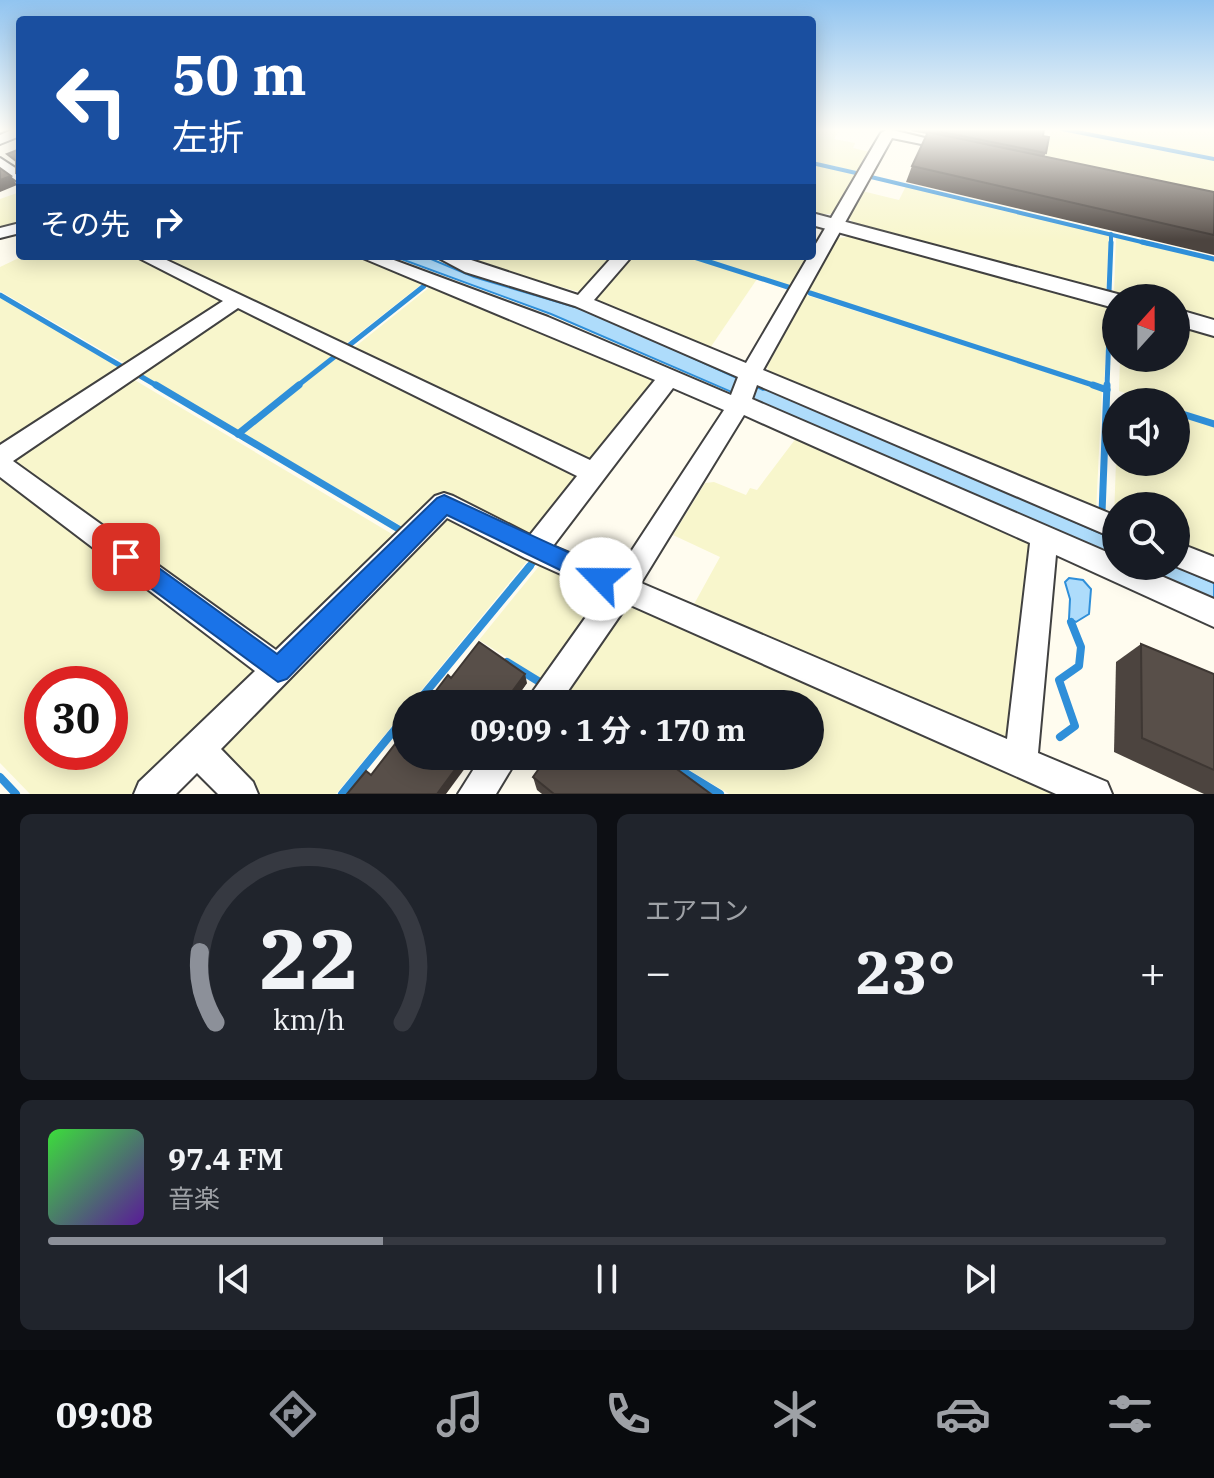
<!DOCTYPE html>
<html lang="ja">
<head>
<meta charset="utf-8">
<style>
	:root { --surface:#171b24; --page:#20242c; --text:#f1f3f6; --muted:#9ea1a6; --line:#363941; --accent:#8c9099 }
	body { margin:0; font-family:"IBM Plex Serif","Noto Sans JP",serif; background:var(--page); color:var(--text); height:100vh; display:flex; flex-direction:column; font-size:30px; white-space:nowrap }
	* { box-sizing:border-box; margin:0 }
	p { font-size:26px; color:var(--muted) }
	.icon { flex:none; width:44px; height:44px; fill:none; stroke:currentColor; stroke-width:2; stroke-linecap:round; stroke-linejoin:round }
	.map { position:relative; height:794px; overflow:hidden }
	.details { display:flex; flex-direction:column; gap:20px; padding:20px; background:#0d0f14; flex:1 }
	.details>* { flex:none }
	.hud { position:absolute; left:16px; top:16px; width:800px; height:244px; border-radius:8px; box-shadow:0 4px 20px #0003; background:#1a4fa0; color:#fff; overflow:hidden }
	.needle { width:52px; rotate:21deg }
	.tools { position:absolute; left:1102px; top:284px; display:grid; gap:16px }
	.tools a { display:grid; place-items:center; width:88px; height:88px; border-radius:50%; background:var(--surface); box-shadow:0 4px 20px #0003; font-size:40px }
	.speed { position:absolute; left:24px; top:666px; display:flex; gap:16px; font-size:40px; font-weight:700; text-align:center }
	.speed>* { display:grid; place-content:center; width:104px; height:104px; border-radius:50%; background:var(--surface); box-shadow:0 4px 20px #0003; line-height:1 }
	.speed .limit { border:12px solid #d22; background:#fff; color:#111 }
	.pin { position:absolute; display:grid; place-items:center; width:68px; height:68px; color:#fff; margin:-34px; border-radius:16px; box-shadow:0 4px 12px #0006 }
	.me { position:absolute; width:88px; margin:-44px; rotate:293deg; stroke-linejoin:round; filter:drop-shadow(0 0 6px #0008) }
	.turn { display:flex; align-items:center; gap:28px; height:168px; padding:0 24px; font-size:36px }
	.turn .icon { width:104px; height:104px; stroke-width:2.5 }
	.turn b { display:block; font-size:56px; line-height:68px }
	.then { display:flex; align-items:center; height:76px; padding:0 24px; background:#0003; gap:16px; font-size:30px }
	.big { font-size:60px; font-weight:700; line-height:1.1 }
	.details .tile { flex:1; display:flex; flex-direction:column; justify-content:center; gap:12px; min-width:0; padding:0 28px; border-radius:12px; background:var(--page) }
	.details .dial { align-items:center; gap:0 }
	.dial svg { height:208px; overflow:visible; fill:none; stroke:var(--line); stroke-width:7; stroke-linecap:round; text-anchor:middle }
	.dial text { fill:var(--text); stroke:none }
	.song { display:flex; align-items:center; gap:24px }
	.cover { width:96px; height:96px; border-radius:12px; background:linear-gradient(135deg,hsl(120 70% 55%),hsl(270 70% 35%)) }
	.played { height:8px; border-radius:4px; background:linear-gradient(90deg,var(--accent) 30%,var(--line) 30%) }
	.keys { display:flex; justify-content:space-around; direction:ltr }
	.heat { display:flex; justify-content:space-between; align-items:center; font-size:44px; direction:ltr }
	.details .tiles { flex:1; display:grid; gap:20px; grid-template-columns:1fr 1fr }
	.tile:last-child { grid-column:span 2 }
	.trip { position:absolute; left:392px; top:690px; width:432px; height:80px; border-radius:40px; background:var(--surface); box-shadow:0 4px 20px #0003; font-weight:700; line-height:80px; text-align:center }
	.dock { display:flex; height:128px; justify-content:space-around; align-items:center; background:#090b0e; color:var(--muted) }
	.dock .icon { width:56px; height:56px }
	.dock .active { color:var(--accent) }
	.dock b { font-size:36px; color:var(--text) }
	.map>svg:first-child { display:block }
	.farmland { fill:#f8f6cc; fill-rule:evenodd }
	.water { fill:#aedcfb; stroke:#2f8fd9; stroke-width:2 }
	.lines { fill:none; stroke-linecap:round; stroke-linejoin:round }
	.stream-far3 { stroke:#2f8fd9; stroke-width:4 }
	.stream-far2 { stroke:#2f8fd9; stroke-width:5 }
	.stream-far1 { stroke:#2f8fd9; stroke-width:7 }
	.stream { stroke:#2f8fd9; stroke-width:8 }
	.minor-casing { stroke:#414141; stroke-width:4 }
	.tertiary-casing { stroke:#414141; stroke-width:4 }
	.minor { fill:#fff; fill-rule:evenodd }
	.tertiary { fill:#fff; fill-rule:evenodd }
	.wall { fill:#4c443f }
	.shaded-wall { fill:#3e3733 }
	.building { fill:#584f49; stroke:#3e3733; stroke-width:2 }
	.route { fill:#1a73e8; stroke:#114b97; stroke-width:2 }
</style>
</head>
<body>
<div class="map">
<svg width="1214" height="794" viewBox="0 0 1214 794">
	<rect width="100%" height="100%" fill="#fffcef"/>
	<g class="farmland">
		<path d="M812 129H840L834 139 855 143 853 148 870 152 859 172 812 161Z"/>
		<path d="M1051 129 1214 161V202L1043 165Z"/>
		<path d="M1067 129H1214V158Z"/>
		<path d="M812 164 856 175 835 214H812Z"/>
		<path d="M906 186 1109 235 1106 293 857 226 848 217 862 191 899 200Z"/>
		<path d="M20 192V223L0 228V199Z"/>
		<path d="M855 236 1108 304 1104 387 808 291 838 238Z"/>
		<path d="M1116 237 1214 260V321L1176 311V298L1114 295Z"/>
		<path d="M23 256H136L227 301 131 367 0 291V267Z"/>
		<path d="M153 256H356L423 283 343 346Z"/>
		<path d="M464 256H618L584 293 529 279Z"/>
		<path d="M627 256H686L757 279 708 351 595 302 592 294Z"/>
		<path d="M697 256H810L793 287Z"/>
		<path d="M431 286 661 379 594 466 351 350Z"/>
		<path d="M806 295 1102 390 1096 512 770 374 767 367Z"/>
		<path d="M0 297 125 371 0 450Z"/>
		<path d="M239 306 336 353 238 431 136 371Z"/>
		<path d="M1176 322 1214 332V422L1176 410V402H1152L1119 391 1120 358H1176Z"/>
		<path d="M340 355 588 474 533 543 445 496 410 531 242 433Z"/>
		<path d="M128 376 402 540 283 659 7 461Z"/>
		<path d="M1176 414 1214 427V562L1176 546V506H1116L1114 520 1116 460 1176 462Z"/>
		<path d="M800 433 1035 538 1015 747 693 606 720 557 673 535 705 483 714 482 746 495 750 488 757 490Z"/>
		<path d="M0 472 259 667 256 683 133 794H30L0 763ZM42 684H110V752H42Z"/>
		<path d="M445 510 532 555 410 704H406V709L336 794H254L216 754Z"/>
		<path d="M544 560 603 589 541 679 479 640Z"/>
		<path d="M626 601 1069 794H729L666 756H810V704H580L562 693Z"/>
	</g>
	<g class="water">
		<path d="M393 256H424L474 277 592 312 763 390 769 388 1116 540V558L551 314Z"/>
		<path d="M1135 566H1175L1214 583V601Z"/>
		<path d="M1069 578 1083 580 1091 589 1089 614 1076 622 1069 619 1070 599 1065 582Z"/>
	</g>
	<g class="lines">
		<g class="stream-far3">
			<path d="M1062 129 1214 159"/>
			<path d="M812 163 856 173"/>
			<path d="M871 177 1150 244"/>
			<path d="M1111 244V234"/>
		</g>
		<g class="stream-far2">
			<path d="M1142 242 1214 259"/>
			<path d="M691 256 791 288"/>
			<path d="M1109 292 1111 242"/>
			<path d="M810 293 1099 387"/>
			<path d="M0 295 126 369"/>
			<path d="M347 347 424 286"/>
			<path d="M135 373 159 387"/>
			<path d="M296 387 338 354"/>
			<path d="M1107 387 1110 306"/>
		</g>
		<g class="stream-far1">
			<path d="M156 385 407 534"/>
			<path d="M1093 385 1107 390"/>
			<path d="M1132 398 1146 402"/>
			<path d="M1176 412 1214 424"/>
			<path d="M238 434 299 385"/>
			<path d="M1102 513 1107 385"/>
			<path d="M528 568 535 560"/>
		</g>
		<g class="stream">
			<path d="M507 662 538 681"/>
			<path d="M563 698 573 704"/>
			<path d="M416 704 530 566"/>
			<path d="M1060 737 1075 726 1059 680 1079 666 1081 647 1071 622"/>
			<path d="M658 756 720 794"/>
			<path d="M0 777 16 794"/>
			<path d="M342 794 406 716"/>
		</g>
		<defs>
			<g id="minor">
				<path d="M14 129H20V136L0 144V135Z"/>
				<path d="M888 129 958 146 951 150 892 138 763 370 1116 516V539L757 385 752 399 1116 556V566H1138L1214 599V627L1056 555 1038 753 1107 782 1112 794H1056L628 604 559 704H524L603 593 525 558 447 518 221 749 253 782 258 794H218L197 773 176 794H134L139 782 255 671 0 477V445L223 301 135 256H158L590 460 655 380 358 256H383L548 317 731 395 738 377 575 306 465 272 435 256H459L578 295 613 256H632L594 300 746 363 881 133ZM238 308 577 476 530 535 453 496 444 493 435 496 276 650 13 461ZM673 388 724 410 617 573 553 546ZM744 415 1030 543 1007 739 641 583Z"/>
				<path d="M0 158 20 171V183L0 169Z"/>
				<path d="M20 223V233L0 238V228Z"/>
				<path d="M1176 542 1214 557V582L1175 566Z"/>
				<path d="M482 756H519L496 794H458Z"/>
			</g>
			<g id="tertiary">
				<path d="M812 213 1125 296 1126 298H1116V309L1107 306 812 225Z"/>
				<path d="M1176 309 1214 320V336L1176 325Z"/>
			</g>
		</defs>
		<use href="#minor" class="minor-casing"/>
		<use href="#tertiary" class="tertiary-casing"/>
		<use href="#minor" class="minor"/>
		<use href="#tertiary" class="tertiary"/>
	</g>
	<g class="wall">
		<path d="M911 129H1044L1043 136 1046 153 1044 157 1214 192V255L906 182 912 166 927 134 911 131Z"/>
		<path d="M1141 644 1214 674V794H1204L1114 752 1116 662Z"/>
		<path d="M527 683 512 704H426Z"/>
		<path d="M533 777 711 794H542L537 790Z"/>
	</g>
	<g class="shaded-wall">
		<path d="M11 176 17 185 0 192V180Z"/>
		<path d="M525 674 527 683 512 704H503Z"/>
		<path d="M488 697 491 704H483Z"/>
		<path d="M465 756H474L446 794H437Z"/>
	</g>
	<g class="building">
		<path d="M927 129H1044L1043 136 1049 137 1046 153Z"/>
		<path d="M928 132 1214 192V235L912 166Z"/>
		<path d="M20 149V172L16 173V161L7 154Z"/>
		<path d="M0 168 11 176 0 180Z"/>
		<path d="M479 642 525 674 503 704H498L488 697 483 704H426L448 675 451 678Z"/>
		<path d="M1141 644 1214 674V770L1142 738Z"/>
		<path d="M406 730V756H465L437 794H347L366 771 371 775Z"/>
		<path d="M548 756H659L711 794H554L533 777Z"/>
	</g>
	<linearGradient id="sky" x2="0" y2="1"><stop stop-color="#91c4f0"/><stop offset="0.54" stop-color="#fffef8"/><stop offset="1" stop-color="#fffef8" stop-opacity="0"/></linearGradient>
	<rect width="1214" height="240" fill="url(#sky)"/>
	<path class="route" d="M444 495 609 571 612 579 609 586 601 589 593 586 447 515 287 679 278 682 118 564 115 557 118 550 126 547 134 550 277 654 437 498Z"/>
</svg>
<div class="tools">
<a><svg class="needle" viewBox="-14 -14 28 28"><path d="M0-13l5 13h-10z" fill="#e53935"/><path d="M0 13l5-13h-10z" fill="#9ea1a6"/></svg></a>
<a><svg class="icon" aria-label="sound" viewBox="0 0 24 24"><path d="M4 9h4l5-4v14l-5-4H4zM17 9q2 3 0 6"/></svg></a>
<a><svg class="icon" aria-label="search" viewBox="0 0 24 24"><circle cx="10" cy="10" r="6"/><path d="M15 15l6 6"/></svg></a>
</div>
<div class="speed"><div class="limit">30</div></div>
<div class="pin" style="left:126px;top:557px;background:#d93025"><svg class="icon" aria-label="arrive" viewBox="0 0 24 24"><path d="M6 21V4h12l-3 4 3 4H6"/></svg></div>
<svg class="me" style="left:601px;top:579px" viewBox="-20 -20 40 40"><circle r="19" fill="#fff"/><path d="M0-13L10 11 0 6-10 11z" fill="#1a73e8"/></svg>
<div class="trip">09:09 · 1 分 · 170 m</div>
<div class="hud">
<div class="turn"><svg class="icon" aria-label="left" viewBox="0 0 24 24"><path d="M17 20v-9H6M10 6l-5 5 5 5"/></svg><div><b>50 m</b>左折</div></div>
<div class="then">その先<svg class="icon" aria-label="right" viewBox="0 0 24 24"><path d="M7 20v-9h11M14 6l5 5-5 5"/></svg></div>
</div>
</div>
<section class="details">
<div class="tiles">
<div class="tile dial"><svg viewBox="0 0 100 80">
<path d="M14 69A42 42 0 1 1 86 69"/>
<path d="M14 69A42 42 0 0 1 8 42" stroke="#8c9099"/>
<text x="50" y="56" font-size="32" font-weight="700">22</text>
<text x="50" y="72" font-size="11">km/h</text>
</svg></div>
<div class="tile"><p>エアコン</p>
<div class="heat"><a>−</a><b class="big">23°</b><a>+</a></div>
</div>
<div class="tile">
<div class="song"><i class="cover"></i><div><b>97.4 FM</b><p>音楽</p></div></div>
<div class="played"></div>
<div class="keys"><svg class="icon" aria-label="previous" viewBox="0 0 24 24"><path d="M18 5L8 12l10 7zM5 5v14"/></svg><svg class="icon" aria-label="pause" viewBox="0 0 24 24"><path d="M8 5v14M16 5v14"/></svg><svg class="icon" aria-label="next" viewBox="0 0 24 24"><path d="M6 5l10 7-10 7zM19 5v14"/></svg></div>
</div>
</div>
</section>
<nav class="dock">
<b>09:08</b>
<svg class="icon active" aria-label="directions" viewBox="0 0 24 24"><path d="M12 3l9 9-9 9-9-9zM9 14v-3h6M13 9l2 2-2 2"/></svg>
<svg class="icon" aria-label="music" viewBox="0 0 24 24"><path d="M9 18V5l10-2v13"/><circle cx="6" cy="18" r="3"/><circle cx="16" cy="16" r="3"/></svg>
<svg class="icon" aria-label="phone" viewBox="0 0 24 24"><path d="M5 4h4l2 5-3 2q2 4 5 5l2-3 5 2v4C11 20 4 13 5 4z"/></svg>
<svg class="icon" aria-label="climate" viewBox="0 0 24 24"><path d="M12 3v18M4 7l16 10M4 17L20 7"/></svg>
<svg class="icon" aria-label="car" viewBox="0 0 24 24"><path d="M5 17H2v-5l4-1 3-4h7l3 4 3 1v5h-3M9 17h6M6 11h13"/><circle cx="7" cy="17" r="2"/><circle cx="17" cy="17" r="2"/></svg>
<svg class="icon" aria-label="filters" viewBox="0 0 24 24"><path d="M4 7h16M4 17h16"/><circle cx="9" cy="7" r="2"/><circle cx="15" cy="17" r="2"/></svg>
</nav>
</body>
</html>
